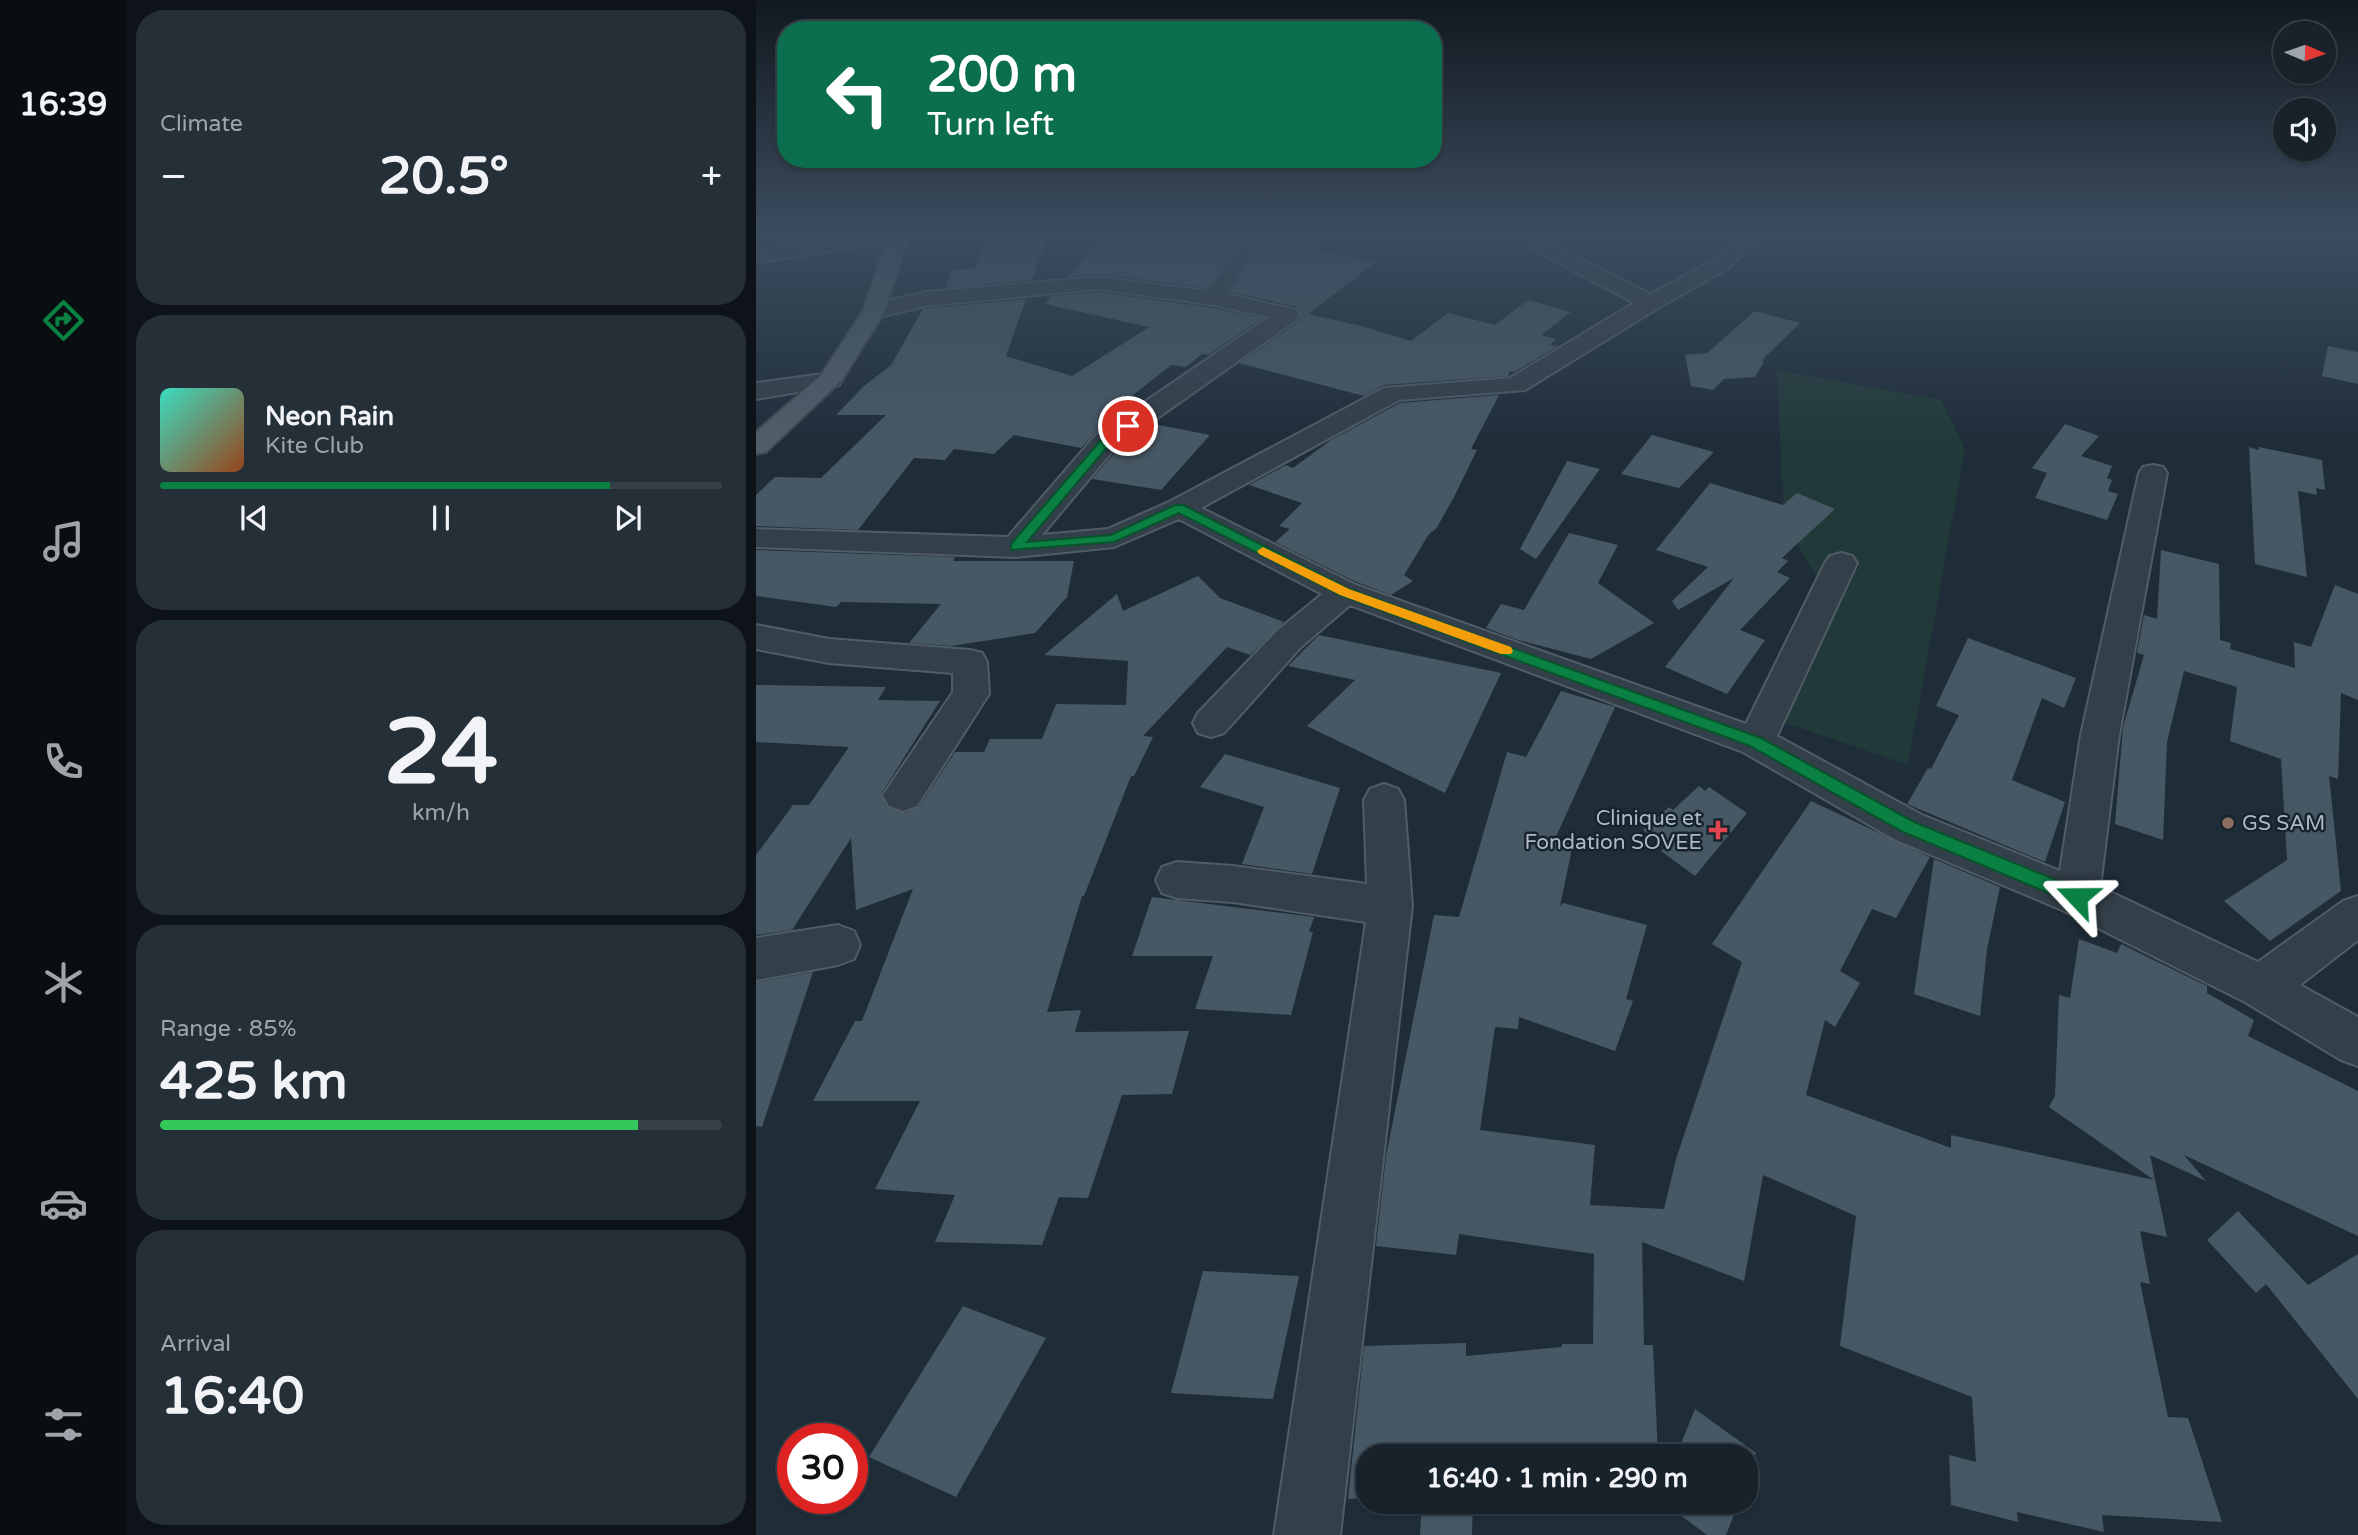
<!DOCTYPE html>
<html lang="en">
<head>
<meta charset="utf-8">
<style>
	:root { --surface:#17222b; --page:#242f37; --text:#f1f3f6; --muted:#9ea4a9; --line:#363f47; --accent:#0b8043 }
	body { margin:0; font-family:"Varela Round",sans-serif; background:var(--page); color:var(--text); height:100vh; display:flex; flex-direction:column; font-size:26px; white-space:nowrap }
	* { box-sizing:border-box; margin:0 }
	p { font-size:23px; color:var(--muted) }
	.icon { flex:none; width:38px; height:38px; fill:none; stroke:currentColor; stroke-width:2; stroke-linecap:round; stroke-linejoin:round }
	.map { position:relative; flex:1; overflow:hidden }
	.details { display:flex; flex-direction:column; gap:10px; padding:10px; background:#0d1318; width:630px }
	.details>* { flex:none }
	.guide { position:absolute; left:21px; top:21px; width:665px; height:147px; border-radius:28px; box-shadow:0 2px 5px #0004,0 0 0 2px var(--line); background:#0b6e4f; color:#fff; overflow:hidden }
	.needle { width:46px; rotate:92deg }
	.buttons { position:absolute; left:1517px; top:21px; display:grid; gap:14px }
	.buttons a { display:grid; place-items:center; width:63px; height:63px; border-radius:50%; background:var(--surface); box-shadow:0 2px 5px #0004,0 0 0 2px var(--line); font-size:35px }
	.speed { position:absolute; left:21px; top:1423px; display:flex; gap:14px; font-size:35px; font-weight:700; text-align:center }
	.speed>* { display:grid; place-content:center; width:91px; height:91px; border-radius:50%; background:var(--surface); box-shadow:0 2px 5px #0004,0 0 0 2px var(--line); line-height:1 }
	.speed .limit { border:10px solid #d22; background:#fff; color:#111 }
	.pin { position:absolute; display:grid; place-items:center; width:60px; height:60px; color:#fff; margin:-30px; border:4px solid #fff; border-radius:50%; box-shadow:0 2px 7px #0007 }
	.me { position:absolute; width:77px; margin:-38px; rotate:293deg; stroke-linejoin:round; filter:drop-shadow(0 0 5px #0008) }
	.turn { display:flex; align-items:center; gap:24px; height:147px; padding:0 35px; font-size:32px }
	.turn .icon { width:91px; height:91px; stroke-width:2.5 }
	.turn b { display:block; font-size:49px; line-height:60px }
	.big { font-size:52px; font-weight:700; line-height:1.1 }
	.details .tile { flex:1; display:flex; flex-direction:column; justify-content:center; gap:10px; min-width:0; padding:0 24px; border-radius:28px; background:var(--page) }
	.details .dial { align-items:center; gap:0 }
	.dial b { font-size:91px; line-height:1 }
	.song { display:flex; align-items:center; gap:21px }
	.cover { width:84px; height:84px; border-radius:10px; background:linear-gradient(135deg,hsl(170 70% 55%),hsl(20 70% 35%)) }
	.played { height:7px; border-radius:4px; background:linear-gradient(90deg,var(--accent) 80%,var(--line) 80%) }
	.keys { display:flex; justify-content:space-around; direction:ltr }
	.heat { display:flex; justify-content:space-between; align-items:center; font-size:38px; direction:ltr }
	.charge { height:10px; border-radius:5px; background:linear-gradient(90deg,#34c759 85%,var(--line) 0) }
	.trip { position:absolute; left:600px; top:1444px; width:402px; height:70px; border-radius:28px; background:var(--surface); box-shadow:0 2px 5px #0004,0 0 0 2px var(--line); font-weight:700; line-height:70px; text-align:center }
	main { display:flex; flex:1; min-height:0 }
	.menu { display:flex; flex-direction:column; width:126px; justify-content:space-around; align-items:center; background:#090e11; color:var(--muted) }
	.menu .icon { width:49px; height:49px }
	.menu .selected { color:var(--accent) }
	.menu b { font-size:32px; color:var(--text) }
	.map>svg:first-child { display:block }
	.green { fill:#213a39 }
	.building { fill:#475865 }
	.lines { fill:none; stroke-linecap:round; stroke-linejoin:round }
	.minor-casing { stroke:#505d67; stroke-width:4 }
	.major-casing { stroke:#3c4852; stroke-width:4 }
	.minor { fill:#333f49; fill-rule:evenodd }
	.major { fill:#505e69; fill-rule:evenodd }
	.route { fill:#0b8043; stroke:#07532c; stroke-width:2 }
	.slow { fill:#f59e0b }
	.education-dot { fill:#8d6e63; stroke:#18242d; stroke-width:2.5 }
	.health-dot { fill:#e0444e; stroke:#18242d; stroke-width:2.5 }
	.labels { text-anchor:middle; stroke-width:5; stroke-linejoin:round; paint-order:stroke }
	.poi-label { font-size:21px; fill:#adbac6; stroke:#18242d; text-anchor:end }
</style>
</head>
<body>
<main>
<nav class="menu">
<b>16:39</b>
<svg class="icon selected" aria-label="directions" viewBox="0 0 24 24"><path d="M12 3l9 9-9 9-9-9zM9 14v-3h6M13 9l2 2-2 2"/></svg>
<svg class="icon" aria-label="music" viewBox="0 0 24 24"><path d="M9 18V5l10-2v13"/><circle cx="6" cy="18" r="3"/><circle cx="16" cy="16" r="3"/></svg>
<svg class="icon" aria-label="phone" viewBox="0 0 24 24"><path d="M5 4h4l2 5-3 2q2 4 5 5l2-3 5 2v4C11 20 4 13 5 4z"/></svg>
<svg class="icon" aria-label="climate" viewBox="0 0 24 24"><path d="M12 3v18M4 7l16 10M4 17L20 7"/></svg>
<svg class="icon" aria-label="car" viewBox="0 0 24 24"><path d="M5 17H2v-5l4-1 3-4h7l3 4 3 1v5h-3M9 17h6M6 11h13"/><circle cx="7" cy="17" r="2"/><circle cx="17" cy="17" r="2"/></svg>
<svg class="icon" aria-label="filters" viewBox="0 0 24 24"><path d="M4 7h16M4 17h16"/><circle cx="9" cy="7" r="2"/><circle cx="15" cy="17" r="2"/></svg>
</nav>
<section class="details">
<div class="tile"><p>Climate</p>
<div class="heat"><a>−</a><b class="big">20.5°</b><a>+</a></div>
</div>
<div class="tile">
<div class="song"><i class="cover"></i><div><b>Neon Rain</b><p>Kite Club</p></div></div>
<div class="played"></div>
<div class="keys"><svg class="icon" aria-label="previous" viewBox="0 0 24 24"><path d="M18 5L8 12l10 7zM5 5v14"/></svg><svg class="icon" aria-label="pause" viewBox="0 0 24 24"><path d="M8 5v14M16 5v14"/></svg><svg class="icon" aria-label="next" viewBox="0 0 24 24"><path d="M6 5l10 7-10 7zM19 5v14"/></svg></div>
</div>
<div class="tile dial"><b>24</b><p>km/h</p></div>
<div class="tile"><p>Range · 85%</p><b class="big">425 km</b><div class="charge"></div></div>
<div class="tile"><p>Arrival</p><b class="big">16:40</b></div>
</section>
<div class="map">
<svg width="1602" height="1535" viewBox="0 0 1602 1535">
	<rect width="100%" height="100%" fill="#1f2d39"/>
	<path class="green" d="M1021 370 1185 400 1209 449 1152 765 1018 719 1067 587 1028 523Z"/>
	<g class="building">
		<path d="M236 232H293L276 280 190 288 196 270 219 268Z"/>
		<path d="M521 232 574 235 561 251 620 262 552 314 605 326 655 341 692 313 739 325 772 300 815 312 785 335 800 339 794 345 802 346 758 372 754 371 752 376 628 385 608 396 483 363 542 322 545 316 541 307 475 292 504 249Z"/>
		<path d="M343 239H396L482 242 451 288 342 274 312 277Z"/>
		<path d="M342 292 458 308 507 318 452 355 446 354 430 367 415 365 353 414 363 416 338 434 325 448 258 435 238 454 198 449 189 460 158 458 102 530 0 526V495L19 477 65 478 130 415H80L108 386 135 365 167 309 270 299 250 356 316 376 393 327 289 304 296 296Z"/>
		<path d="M999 311 1044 323 1006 360 1008 362 999 377 968 379 957 390 935 386 929 355 951 353Z"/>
		<path d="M1572 346 1602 352V384L1566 376Z"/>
		<path d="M743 395 715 449 721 450 698 497 680 529 673 534 648 575 657 581 635 595 598 581 519 542 534 529 523 526 546 503 493 485 495 484 530 465 537 468 575 440 644 403Z"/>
		<path d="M398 424 454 435 405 490 336 479 361 450Z"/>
		<path d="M1309 424 1343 436 1325 456 1356 466 1351 478 1356 480 1352 491 1362 494 1351 520 1279 498 1291 473 1276 468Z"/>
		<path d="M896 435 958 452 923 488 865 474Z"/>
		<path d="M1493 447 1503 450V447L1566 460 1569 490 1560 488 1561 495 1542 491 1551 577 1499 564Z"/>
		<path d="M811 461 844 469 780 559 764 549Z"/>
		<path d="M954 483 1027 505 1041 493 1079 509 1026 558 1032 561 1021 572 1034 578 984 630 1009 640 971 694 909 667 978 578 922 610 916 601 952 567 900 550Z"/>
		<path d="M813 533 862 545 842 583 898 623 835 659 762 640 730 628 745 604 768 610Z"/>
		<path d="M0 550 199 557 197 561H318L311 597 279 633 195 646 153 643 185 604 85 602 80 607 0 596Z"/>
		<path d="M1405 550 1463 564 1464 640 1475 643 1474 649 1539 668 1538 642 1555 647 1579 585 1602 594V700L1585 693 1582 779 1573 776 1585 891 1514 941 1468 901 1531 860 1525 759 1474 741 1481 687 1428 671 1411 742 1407 840 1359 824 1367 727 1388 655 1381 653 1388 615 1401 619Z"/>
		<path d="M442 576 464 598 528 622 494 655 471 647 387 736 397 737 378 776H375L328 896H326L291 1012 325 1010 319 1032 433 1031 416 1094 366 1095 332 1198 303 1197 286 1245 179 1242 199 1195 119 1189 164 1101H57L99 1021H106L157 889 100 910 95 838 36 930 0 935V855L37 805H53L93 747 0 742V685L130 687 122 700 184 701 125 794 131 807 148 813 163 807 199 752H228L234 739H286L300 704 370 705 372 661 288 655 361 594 367 611Z"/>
		<path d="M563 635 745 673 689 793 551 726 599 680 532 666Z"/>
		<path d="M1212 638 1320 678 1308 708 1286 698 1256 780 1309 802 1289 862 1151 804 1172 768 1175 769 1203 715 1180 706Z"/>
		<path d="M805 691 859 707 798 841 817 844 804 906 807 903 891 925 870 999 877 1001 859 1051 763 1017 762 1029 739 1027 724 1130 839 1145 834 1205 908 1209 920 1159 986 962 956 944 1055 801 1174 857 1140 918 1116 909 1084 971 1104 983 1079 1027 1069 1020 1050 1095 1195 1148V1135L1398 1180 1293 1107 1299 1096 1303 995 1314 998 1323 939 1361 953 1365 944 1451 986V993L1498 1020 1492 1036 1602 1091V1236L1428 1155 1450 1181 1394 1155 1411 1237 1384 1231 1394 1284 1384 1282 1412 1417 1432 1418 1466 1522 1346 1515 1348 1532 1261 1512 1262 1522 1195 1505 1193 1455 1220 1462 1216 1397 1084 1346 1100 1216 1007 1175 988 1281 886 1242 888 1345H897L902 1456 796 1453V1456H612V1498L592 1499 608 1346 710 1343V1356L806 1347V1344H837L838 1254 703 1234 700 1255 620 1246 630 1156 678 915 703 917 751 752 770 757Z"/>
		<path d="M469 754 584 788 556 874 486 864 508 807 444 787Z"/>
		<path d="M943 786 949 791 953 787 991 813 939 876 905 851 910 847 887 830 913 807 917 810Z"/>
		<path d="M1178 859 1244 887 1231 949 1224 1016 1158 994Z"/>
		<path d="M396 897 558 917 553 932H557L535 1015 439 1009 457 956H376Z"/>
		<path d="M57 972 6 1127 0 1126V982Z"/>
		<path d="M1482 1211 1552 1285 1602 1254V1399L1510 1284 1500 1293 1451 1240Z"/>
		<path d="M447 1271 543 1276 517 1399 415 1393Z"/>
		<path d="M207 1306 290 1338 200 1497 113 1457Z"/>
		<path d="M939 1409 1000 1453 990 1480V1456H920Z"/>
		<path d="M666 1502H717L716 1535H664Z"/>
		<path d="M907 1502H983L970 1535H951Z"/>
	</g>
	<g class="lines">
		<defs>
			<g id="minor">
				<path d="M121 232H152L154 234 144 240 0 263V251Z"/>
				<path d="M496 232H518L502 247 471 294 540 310 543 315 540 320 359 448 286 535 352 529 413 502 628 388 754 378 878 303 777 249 774 245 777 241H791L894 294 957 261 990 232H1011L971 269 902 308 769 390 643 400 445 508 600 585 990 724 1069 563 1074 556 1085 553 1096 556 1101 563 1021 736 1166 815 1304 871 1325 735 1383 473 1387 467 1397 465 1407 467 1411 473 1363 735 1344 887 1502 962 1587 901 1602 896V940L1544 985 1602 1017V1066L1585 1060 1489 1002 1306 910 1138 839 987 752 594 605 545 647 468 733 455 737 442 733 437 723 442 713 521 631 566 594 423 519 358 547 260 557 0 547V529L252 537 339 436 513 317 458 305 342 289 170 306 118 318 110 316 107 311 110 306 170 292 342 277 452 291 487 239Z"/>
				<path d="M74 373 83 375 86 380 83 385 0 399V383Z"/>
				<path d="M0 625 73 639 214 650 226 653 231 662 233 694 161 806 147 811 133 806 127 795 197 692V673L73 663 0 649Z"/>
				<path d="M628 784 642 789 648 800 656 906 584 1535H518L610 922 477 902 421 898 406 893 400 880 406 867 421 862 477 866 611 884 608 800 614 789Z"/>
				<path d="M82 925 98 931 104 945 98 959 82 965 0 980V938Z"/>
			</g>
			<path id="major" d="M134 232H154L129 311 86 380 10 452 0 454V432L65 375 107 311Z"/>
		</defs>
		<use href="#minor" class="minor-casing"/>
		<use href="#major" class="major-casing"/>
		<use href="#minor" class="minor"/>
		<use href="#major" class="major"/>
	</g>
	<linearGradient id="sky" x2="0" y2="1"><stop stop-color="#11191f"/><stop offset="0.52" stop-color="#3c4c5f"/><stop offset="1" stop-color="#3c4c5f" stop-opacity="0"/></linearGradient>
	<rect width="1602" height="447" fill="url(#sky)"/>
	<path class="route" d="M368 424 377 426 353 445 271 542 355 535 419 505H427L593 589 1005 738 1158 822 1327 891 1330 897 1327 902 1321 905 1314 902 1147 832 994 746 584 595 423 513 358 542 255 550V544L345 440Z"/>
	<path class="slow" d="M507 547 593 589 755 647 757 651 755 654H745L584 595 503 554 501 551Z"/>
	<circle class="education-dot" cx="1472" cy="823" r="7"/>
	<path class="health-dot" d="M958.5 819.5h7v7h7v7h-7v7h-7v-7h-7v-7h7z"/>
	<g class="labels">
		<g class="poi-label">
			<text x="946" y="825">Clinique et<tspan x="946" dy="24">Fondation SOVEE</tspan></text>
			<text x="1486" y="830" text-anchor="start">GS SAM</text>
		</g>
	</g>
</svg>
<div class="buttons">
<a><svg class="needle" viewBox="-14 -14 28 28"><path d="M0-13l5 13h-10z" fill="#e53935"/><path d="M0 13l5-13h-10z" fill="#9ea4a9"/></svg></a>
<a><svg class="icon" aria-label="sound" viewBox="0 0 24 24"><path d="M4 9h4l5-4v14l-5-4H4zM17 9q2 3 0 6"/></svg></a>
</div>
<div class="speed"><div class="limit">30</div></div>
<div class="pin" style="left:372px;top:426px;background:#d93025"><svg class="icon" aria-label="arrive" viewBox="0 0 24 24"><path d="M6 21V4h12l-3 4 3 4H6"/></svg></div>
<svg class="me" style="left:1321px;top:897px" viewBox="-20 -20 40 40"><path d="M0-17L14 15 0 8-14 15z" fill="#0b8043" stroke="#fff" stroke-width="4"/></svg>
<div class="trip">16:40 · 1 min · 290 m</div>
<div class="guide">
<div class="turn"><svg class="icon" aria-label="left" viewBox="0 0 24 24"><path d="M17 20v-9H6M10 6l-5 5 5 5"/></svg><div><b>200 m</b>Turn left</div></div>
</div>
</div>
</main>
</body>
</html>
